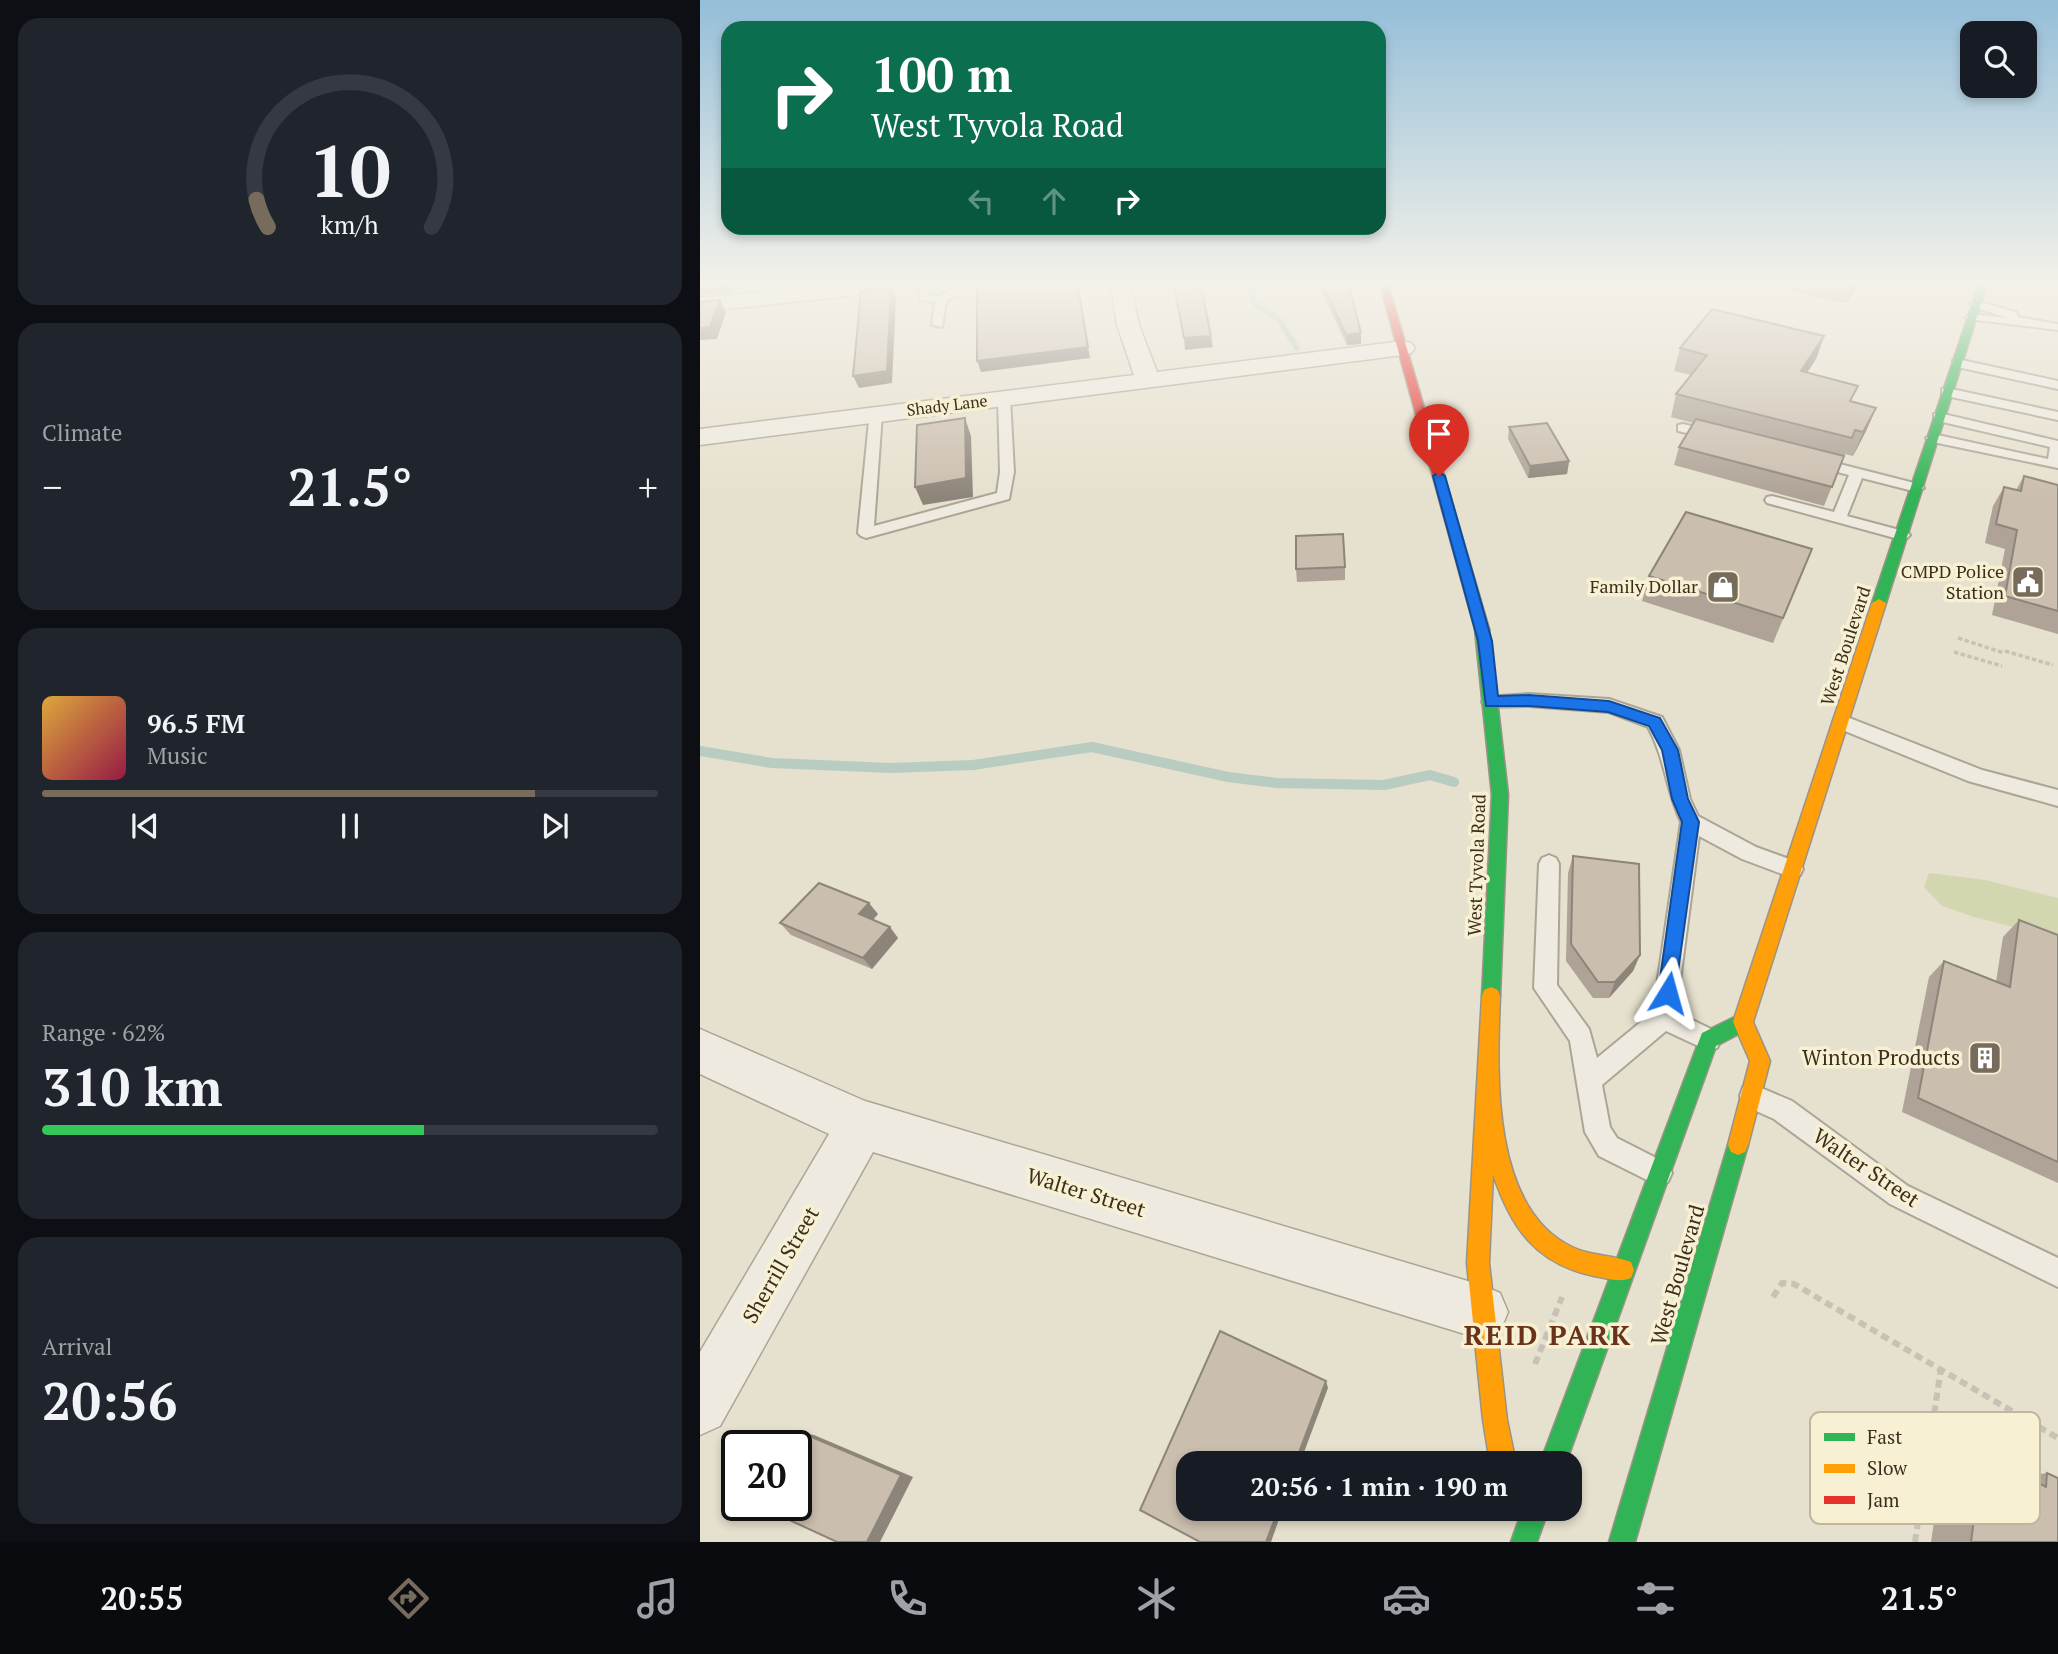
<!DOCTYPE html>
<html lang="en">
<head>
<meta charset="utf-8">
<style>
	:root { --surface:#171b24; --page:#20242c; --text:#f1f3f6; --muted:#9ea1a6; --line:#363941; --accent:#776c5c }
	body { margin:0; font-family:"PT Serif",serif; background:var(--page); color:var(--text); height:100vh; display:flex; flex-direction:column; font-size:26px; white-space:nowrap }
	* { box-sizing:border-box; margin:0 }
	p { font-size:23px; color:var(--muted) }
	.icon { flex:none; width:38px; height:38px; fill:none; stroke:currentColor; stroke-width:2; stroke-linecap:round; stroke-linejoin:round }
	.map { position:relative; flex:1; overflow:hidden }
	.side { display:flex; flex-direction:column; gap:18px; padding:18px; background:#0d0f14; width:700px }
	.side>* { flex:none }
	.banner { position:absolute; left:21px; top:21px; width:665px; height:214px; border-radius:21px; box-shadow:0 4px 10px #0003; background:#0b6e4f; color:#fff; overflow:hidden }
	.controls { position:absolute; left:1260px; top:21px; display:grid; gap:14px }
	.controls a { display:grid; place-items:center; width:77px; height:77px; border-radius:14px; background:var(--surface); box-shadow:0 4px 10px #0003; font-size:35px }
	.speed { position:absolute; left:21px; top:1430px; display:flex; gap:14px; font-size:35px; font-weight:700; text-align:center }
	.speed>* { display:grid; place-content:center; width:91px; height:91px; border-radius:50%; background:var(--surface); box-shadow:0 4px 10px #0003; line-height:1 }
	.speed .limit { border:4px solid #111; border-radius:10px; background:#fff; color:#111 }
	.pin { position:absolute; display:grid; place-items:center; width:60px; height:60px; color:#fff; margin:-72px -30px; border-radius:50% 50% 50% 0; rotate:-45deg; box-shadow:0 0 7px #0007 }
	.pin .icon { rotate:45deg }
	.me { position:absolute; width:77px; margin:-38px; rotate:8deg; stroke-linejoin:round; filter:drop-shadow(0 0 5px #0008) }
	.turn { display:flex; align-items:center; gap:24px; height:147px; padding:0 35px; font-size:32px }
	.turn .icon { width:91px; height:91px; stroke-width:2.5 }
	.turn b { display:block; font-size:49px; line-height:60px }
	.lanes { display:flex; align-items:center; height:66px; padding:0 35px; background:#0003; justify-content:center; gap:35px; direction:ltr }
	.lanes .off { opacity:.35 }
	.big { font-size:52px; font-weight:600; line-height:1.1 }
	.side .card { flex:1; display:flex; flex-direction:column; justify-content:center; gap:10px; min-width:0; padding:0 24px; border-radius:21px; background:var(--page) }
	.side .dial { align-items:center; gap:0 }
	.dial svg { height:182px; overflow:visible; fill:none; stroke:var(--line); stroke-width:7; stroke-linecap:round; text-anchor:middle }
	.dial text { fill:var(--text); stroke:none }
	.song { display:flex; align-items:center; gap:21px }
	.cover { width:84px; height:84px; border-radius:10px; background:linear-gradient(135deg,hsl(40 70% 55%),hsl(340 70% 35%)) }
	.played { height:7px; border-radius:4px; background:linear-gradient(90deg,var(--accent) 80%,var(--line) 80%) }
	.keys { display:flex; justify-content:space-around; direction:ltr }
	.heat { display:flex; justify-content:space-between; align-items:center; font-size:38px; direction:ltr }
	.charge { height:10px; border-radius:5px; background:linear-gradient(90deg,#34c759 62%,var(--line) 0) }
	.trip { position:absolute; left:476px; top:1451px; width:406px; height:70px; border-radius:21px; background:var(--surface); box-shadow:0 4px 10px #0003; font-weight:600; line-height:70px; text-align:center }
	.menu { display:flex; height:112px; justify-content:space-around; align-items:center; background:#090b0e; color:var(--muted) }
	.menu .icon { width:49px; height:49px }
	.menu .current { color:var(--accent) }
	.menu b { font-size:32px; color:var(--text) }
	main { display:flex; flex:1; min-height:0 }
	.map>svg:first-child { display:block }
	.green { fill:#d3d7af }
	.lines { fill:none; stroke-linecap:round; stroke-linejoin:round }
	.stream-far1 { stroke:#b8ccc2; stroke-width:6 }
	.stream { stroke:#b8ccc2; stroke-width:10 }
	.lane-casing { stroke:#aba596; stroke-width:4 }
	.street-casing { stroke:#aba596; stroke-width:3 }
	.fast-casing { stroke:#9b9486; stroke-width:3 }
	.slow-casing { stroke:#9b9486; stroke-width:3 }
	.jam-casing { stroke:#9b9486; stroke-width:3 }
	.path-far1 { stroke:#c7c1b6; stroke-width:3.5; stroke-dasharray:4.5 2.5; stroke-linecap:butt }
	.path { stroke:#c7c1b6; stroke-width:6; stroke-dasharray:8 5; stroke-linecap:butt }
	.lane { fill:#eeeadf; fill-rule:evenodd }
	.street { fill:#eeeadf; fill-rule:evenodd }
	.fast { fill:#30b455; fill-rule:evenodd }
	.slow { fill:#ff9f0a; fill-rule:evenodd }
	.jam { fill:#e5322d; fill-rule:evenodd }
	.wall { fill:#aea396 }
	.shaded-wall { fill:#8d857a }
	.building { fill:#cabeae; stroke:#8d857a; stroke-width:2 }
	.route { fill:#1a73e8; stroke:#114b97; stroke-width:2 }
	.labels { text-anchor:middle; stroke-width:7; stroke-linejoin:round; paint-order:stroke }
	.far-street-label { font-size:16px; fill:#3b2e1e; stroke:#f7f0d3 }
	.poi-label { font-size:18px; fill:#3b2e1e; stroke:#f7f0d3; text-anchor:end }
	.street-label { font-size:18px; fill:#3b2e1e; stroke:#f7f0d3 }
	.near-poi-label { font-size:21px; fill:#3b2e1e; stroke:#f7f0d3; text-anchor:end }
	.near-street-label { font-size:21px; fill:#3b2e1e; stroke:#f7f0d3 }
	.near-district-label { font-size:28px; font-weight:bold; letter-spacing:2px; fill:#69321b; stroke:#f7f0d3 }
	.key { fill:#f7f0d3; stroke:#bfb69d; stroke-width:2 }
	.key-label { font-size:19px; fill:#3b2e1e }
</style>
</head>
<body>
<main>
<section class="side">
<div class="card dial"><svg viewBox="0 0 100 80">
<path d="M14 69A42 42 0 1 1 86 69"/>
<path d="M14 69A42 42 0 0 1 9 57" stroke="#776c5c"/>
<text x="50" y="56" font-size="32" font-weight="700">10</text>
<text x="50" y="72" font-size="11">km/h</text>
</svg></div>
<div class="card"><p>Climate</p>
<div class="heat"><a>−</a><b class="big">21.5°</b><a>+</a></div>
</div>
<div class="card">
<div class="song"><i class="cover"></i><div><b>96.5 FM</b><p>Music</p></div></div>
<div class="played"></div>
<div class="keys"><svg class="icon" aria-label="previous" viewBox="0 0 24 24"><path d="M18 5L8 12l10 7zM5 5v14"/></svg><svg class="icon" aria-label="pause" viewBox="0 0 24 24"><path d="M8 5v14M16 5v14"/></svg><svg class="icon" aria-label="next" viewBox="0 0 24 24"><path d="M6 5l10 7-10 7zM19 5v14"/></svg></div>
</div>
<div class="card"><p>Range · 62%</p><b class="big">310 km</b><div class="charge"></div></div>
<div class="card"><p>Arrival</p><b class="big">20:56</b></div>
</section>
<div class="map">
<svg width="1358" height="1542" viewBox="0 0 1358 1542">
	<rect width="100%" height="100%" fill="#e6e0ce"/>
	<path class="green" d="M1229 873 1285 880 1358 898V938L1274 917 1242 906 1224 887Z"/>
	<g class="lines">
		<path class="stream-far1" d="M543 281V288L549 289 555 304 579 320 597 348"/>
		<path class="stream" d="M0 751 72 763 191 768 273 765 392 747 528 777 577 783 684 785 730 775 754 782"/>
		<defs>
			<g id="lane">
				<path d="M218 281H228L229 295 239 296 253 289 254 281H264L262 293 246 301 242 327 232 325 235 302 220 300Z"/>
				<path d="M1276 301 1316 312 1318 317 1358 324V330L1268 319 1266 317 1272 314 1307 318 1272 306 1270 304Z"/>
				<path d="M1257 359 1358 381V389L1253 366V360Z"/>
				<path d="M1247 388 1358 412V420L1242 395V389Z"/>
				<path d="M304 394 310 398 314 472 309 499 166 538 161 536 158 533 170 411 175 410 182 414 174 526 297 493 300 472 298 398Z"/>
				<path d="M1239 413 1358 441V468L1228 441 1226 438 1233 434 1348 459 1350 447 1234 420V414Z"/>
				<path d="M983 424 1018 432 1020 435 1013 439 978 431V425Z"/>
				<path d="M1116 458 1222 485 1224 488 1217 492 1162 478 1147 516 1207 532 1210 535 1207 538 1202 540 1067 503 1065 500 1067 497 1072 496 1134 512 1149 475 1111 465 1109 462Z"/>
				<path d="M829 694 909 699 962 717 979 750 990 799 998 816 1056 847 1100 863 1103 869 1100 875 1093 878 1042 859 999 836 976 1012 1017 1032 1021 1040 1017 1048 1009 1051 966 1031 902 1085 910 1127 917 1138 968 1164 972 1173 968 1182 959 1186 899 1156 885 1132 870 1041 834 988 839 864 842 858 849 855 856 858 859 864 857 985 889 1029 897 1058 953 1012 981 822C966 790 965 758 948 727L908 712 829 706 785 707 782 702 785 697Z"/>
				<path d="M1142 715 1282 770 1358 790V806L1268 781 1135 727 1133 722 1135 717Z"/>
				<path d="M1052 1084 1092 1101 1208 1186 1358 1258V1287L1190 1204 1074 1119 1043 1105 1040 1096 1043 1087Z"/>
			</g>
			<g id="street">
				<path d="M173 281H240L237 285 230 287 0 312V298Z"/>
				<path d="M410 281H430L439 325 457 372 703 341 711 343 715 348 711 353 703 355 0 445V429L434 375 417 325Z"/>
				<path d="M0 1029 165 1101 781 1285 800 1293 808 1312 800 1331 781 1339 173 1152 20 1426 0 1435V1352L129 1134 0 1074Z"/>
			</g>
			<g id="fast">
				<path d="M1280 281H1288L1186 603 1179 607 1174 606 1172 603Z"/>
				<path d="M782 624 789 629 808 795 800 996 798 1002 791 1005 784 1002 782 996 792 795 775 629Z"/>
				<path d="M1043 1013 1050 1016 1053 1022 1050 1028 1016 1046 866 1463H840L1002 1033Z"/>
				<path d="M1038 1135 1045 1138 1048 1145 935 1542H909L1028 1145 1031 1138Z"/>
				<path d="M823 1508H849L837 1542H811Z"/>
			</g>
			<g id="slow">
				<path d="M1179 599 1186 603 1053 1022 1070 1061 1048 1145 1045 1152 1038 1155 1031 1152 1028 1145 1050 1061 1033 1022 1172 603Z"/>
				<path d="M791 987 798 990 800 996C797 1072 790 1210 874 1248 892 1256 913 1255 931 1262L934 1270 931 1278C919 1283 906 1278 894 1276 836 1264 811 1228 793 1174L789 1263 807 1420 816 1463H790L783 1420 767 1263 782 996 784 990Z"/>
			</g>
			<path id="jam" d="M679 281H687L789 629 787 632 782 634 775 629Z"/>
		</defs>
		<use href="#lane" class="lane-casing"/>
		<use href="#street" class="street-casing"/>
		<use href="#fast" class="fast-casing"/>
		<use href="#slow" class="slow-casing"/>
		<use href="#jam" class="jam-casing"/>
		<g class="path-far1">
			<path d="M1258 638 1304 653"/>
			<path d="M1305 651 1353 665"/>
			<path d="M1254 652 1302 666"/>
		</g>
		<g class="path">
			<path d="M1073 1297 1082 1283 1094 1284 1358 1438"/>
			<path d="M835 1364 862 1297"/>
			<path d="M1215 1542 1241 1368"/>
		</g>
		<use href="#lane" class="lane"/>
		<use href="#street" class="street"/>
		<use href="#fast" class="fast"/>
		<use href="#slow" class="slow"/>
		<use href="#jam" class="jam"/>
	</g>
	<g class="wall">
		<path d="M616 281H648L661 333V344L647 345Z"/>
		<path d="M1056 281H1159L1147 303 1055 283Z"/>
		<path d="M1124 336 1116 359 1107 373 1152 401 1176 408 1166 431 1153 456 1145 454 1124 506 974 465 979 447 993 423 971 417 976 394 991 375 974 371 980 348Z"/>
		<path d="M809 427 869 461 867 474 828 478 808 439Z"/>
		<path d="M1324 476 1358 485V634L1292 615 1305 549 1285 543 1293 506 1304 487 1316 490Z"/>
		<path d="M1112 549 1073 643 942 601 949 576Z"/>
		<path d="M645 567V580L597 582 596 569Z"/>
		<path d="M873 856 940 955 933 971 909 998H893L866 961 868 873Z"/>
		<path d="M178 914 173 920 198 938 172 969 91 935 80 923Z"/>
		<path d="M1319 920 1358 935V1183L1202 1112 1229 977 1244 961 1296 982 1303 937Z"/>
		<path d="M1282 1460 1305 1473 1316 1471 1325 1476 1347 1473 1358 1542H1231L1242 1468Z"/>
	</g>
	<g class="shaded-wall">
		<path d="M32 281H37L33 292 0 295V289Z"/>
		<path d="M377 281 390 358 281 372 277 361Z"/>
		<path d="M1156 281H1159L1147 303 1153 286Z"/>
		<path d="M191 287 196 299 192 383 159 388 153 376Z"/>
		<path d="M20 300 26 312 17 339 0 340V328Z"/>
		<path d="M661 333V344L647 345 646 335Z"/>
		<path d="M511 336 513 347 485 350 484 338Z"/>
		<path d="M1124 336 1116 359 1093 394 1101 371Z"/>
		<path d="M1176 408 1166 431 1153 456 1163 432Z"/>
		<path d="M265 418 271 436 273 497 223 505 215 487Z"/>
		<path d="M869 461 867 474 828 478 830 466Z"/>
		<path d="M169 903 178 914 168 925 159 914Z"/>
		<path d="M190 927 198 938 172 969 163 958Z"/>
		<path d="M940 955 933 971 909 998 915 982Z"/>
		<path d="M626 1381 628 1388 600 1463H595Z"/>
		<path d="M100 1432 114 1435 213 1477 180 1542H167Z"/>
		<path d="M579 1508H583L571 1542H566Z"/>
	</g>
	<g class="building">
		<path d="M1 281H32L30 286 0 289Z"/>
		<path d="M277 281H377L388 347 277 361Z"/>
		<path d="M473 281H497L503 296 511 336 484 338Z"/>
		<path d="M621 281H648L661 333 646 335Z"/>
		<path d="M1128 281H1156L1153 286Z"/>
		<path d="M191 287 187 371 153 376 161 291Z"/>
		<path d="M20 300 10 327 0 328V302Z"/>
		<path d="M1012 309 1124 336 1101 371 1158 386 1150 401 1176 408 1163 432 1155 430 1152 438 976 394 1007 355 980 348Z"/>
		<path d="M265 418 266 478 215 487 217 425Z"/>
		<path d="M996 419 1144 456 1132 487 979 447Z"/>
		<path d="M847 423 869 461 830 466 809 427Z"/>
		<path d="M1324 476 1358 485V611L1305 596 1317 530 1296 524 1304 487 1321 491Z"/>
		<path d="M986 512 1112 549 1083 618 949 576Z"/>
		<path d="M643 534 645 567 596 569V536Z"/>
		<path d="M873 856 939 864 940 955 915 982H898L871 944Z"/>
		<path d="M119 883 169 903 159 914 190 927 163 958 80 923Z"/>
		<path d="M1319 920 1358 935V1162L1218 1098 1244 961 1310 987Z"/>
		<path d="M520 1331 626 1381 595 1463H488V1508H579L566 1542H500L440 1510Z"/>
		<path d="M100 1432 201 1475 167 1542H137L57 1505H96V1446H92Z"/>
		<path d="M1282 1460 1316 1479V1471L1346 1487 1347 1473 1358 1478V1542H1271Z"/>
	</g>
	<linearGradient id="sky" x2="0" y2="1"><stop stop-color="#95bed9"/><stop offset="0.57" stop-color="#f4f1e9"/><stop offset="1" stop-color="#f4f1e9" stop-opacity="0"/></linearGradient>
	<rect width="1358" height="497" fill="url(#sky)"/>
	<path class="route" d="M739 472 745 476 792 641 798 696 829 695 909 701 960 718 978 750 988 799 999 822 974 1000 968 1002 961 1000 958 993 982 822 972 799 962 750 949 726 908 712 829 706H786L778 641 733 476Z"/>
	<defs>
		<symbol id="civic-square" viewBox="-11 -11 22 22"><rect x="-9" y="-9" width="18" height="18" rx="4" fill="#776c5c" stroke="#f7f0d3"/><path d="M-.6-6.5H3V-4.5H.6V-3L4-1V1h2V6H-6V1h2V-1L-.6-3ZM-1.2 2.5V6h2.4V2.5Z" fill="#fff"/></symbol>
		<symbol id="shop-square" viewBox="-11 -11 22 22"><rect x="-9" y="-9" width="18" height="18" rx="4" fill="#776c5c" stroke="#f7f0d3"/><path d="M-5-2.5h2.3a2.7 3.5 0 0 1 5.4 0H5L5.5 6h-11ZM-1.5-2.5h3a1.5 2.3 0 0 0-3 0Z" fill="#fff"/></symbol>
		<symbol id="building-square" viewBox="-11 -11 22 22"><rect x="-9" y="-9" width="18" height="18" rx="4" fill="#776c5c" stroke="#f7f0d3"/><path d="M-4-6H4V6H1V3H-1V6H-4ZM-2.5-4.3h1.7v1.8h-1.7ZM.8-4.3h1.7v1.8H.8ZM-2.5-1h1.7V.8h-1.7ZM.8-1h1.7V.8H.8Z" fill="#fff"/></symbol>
	</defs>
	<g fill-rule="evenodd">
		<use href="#civic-square" x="1309" y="563" width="38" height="38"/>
		<use href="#shop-square" x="1004" y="568" width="38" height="38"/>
		<use href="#building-square" x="1266" y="1039" width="38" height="38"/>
	</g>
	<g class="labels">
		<g class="far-street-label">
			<text transform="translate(247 405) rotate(-7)" y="6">Shady Lane</text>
		</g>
		<g class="poi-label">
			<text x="1304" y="578">CMPD Police<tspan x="1304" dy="21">Station</tspan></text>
			<text x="998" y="593">Family Dollar</text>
		</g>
		<g class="street-label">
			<text transform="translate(1146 646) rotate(-72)" y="6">West Boulevard</text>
			<text transform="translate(777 865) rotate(-88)" y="6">West Tyvola Road</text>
		</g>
		<g class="near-poi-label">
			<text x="1260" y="1065">Winton Products</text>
		</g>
		<g class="near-street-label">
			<text transform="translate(1166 1168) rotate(34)" y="7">Walter Street</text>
			<text transform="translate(386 1193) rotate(17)" y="7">Walter Street</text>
			<text transform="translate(81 1265) rotate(-60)" y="7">Sherrill Street</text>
			<text transform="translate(978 1275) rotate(-74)" y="7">West Boulevard</text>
		</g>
		<g class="near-district-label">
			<text x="848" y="1345">REID PARK</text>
		</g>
	</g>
	<rect x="1110" y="1412" width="230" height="112" rx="10" class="key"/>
	<rect x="1124" y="1433" width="31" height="8" fill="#30b455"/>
	<rect x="1124" y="1464" width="31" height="9" fill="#ff9f0a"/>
	<rect x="1124" y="1496" width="31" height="8" fill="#e5322d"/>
	<g class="key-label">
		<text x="1167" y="1444">Fast</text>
		<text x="1167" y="1475">Slow</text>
		<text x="1167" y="1507">Jam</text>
	</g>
</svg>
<div class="controls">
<a><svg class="icon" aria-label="search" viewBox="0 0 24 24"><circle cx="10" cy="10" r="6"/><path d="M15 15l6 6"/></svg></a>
</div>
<div class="speed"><div class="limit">20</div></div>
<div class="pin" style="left:739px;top:476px;background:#d93025"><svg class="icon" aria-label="arrive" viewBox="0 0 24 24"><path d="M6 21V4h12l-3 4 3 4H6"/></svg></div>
<svg class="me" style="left:968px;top:993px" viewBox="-20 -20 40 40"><path d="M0-17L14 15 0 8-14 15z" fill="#1a73e8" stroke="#fff" stroke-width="4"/></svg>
<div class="trip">20:56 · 1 min · 190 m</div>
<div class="banner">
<div class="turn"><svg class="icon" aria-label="right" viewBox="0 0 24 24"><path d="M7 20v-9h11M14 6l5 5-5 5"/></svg><div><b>100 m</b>West Tyvola Road</div></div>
<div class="lanes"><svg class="icon off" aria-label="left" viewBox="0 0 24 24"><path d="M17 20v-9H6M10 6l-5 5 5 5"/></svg><svg class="icon off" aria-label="ahead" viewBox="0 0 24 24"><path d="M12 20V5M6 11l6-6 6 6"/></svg><svg class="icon" aria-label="right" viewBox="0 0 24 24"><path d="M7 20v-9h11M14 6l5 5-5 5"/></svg></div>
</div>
</div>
</main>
<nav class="menu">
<b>20:55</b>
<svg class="icon current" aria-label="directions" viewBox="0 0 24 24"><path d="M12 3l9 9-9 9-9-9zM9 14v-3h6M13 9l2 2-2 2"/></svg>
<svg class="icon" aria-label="music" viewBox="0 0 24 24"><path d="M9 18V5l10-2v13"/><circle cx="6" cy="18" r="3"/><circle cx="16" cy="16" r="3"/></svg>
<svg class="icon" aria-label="phone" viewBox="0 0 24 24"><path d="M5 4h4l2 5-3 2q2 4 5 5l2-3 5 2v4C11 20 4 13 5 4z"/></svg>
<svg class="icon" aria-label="climate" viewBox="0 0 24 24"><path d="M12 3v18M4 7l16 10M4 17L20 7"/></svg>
<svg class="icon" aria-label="car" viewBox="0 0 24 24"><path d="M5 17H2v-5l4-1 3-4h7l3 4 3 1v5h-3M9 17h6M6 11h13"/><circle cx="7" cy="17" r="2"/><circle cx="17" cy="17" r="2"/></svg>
<svg class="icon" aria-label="filters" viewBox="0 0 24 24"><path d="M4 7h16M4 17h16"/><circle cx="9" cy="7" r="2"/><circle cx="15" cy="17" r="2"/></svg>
<b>21.5°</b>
</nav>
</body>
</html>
